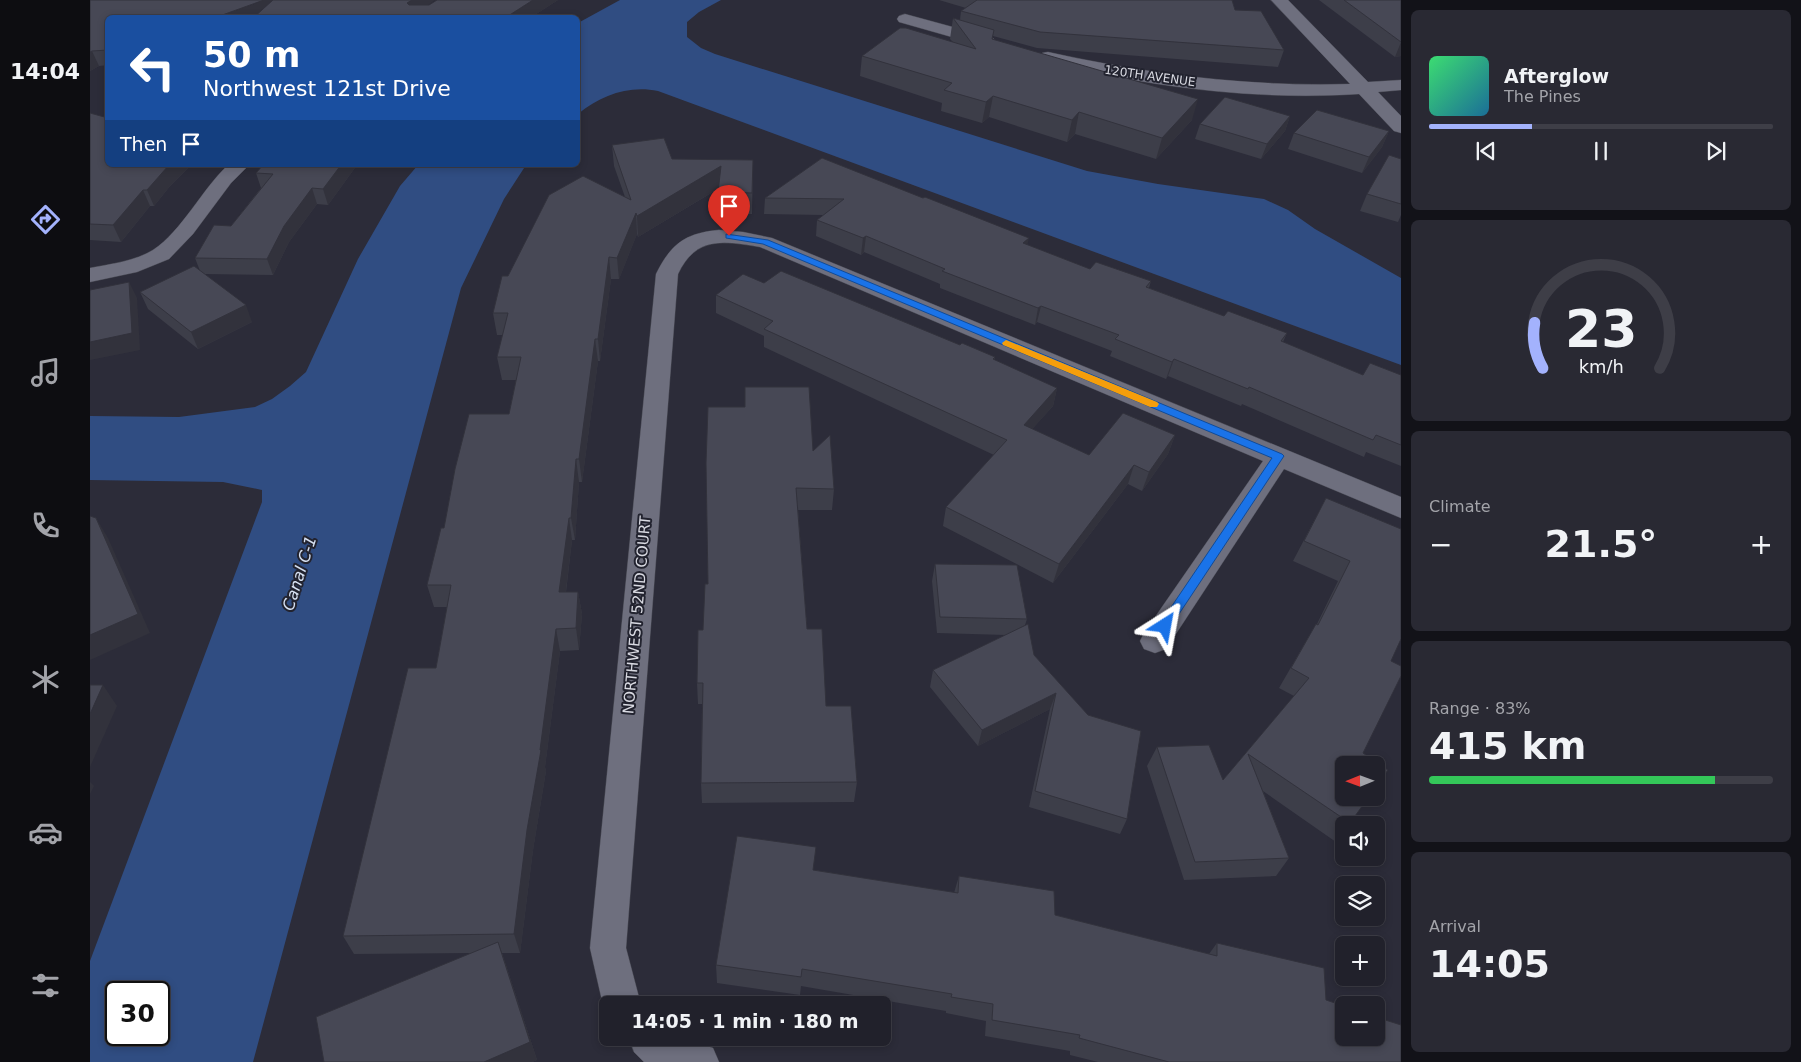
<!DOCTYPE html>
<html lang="en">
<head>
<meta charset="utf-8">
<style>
	:root { --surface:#21212b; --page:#292933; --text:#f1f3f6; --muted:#a2a3a9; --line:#3e3e47; --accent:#a3b2fd }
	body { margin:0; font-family:"DejaVu Sans",sans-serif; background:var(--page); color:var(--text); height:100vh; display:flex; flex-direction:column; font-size:19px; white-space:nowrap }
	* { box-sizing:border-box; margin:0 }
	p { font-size:16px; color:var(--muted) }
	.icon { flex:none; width:28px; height:28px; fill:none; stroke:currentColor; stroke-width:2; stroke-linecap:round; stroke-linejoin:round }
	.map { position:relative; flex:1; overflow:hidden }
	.sheet { display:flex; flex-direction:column; gap:10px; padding:10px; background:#121218; width:400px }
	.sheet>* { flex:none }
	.top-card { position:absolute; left:15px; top:15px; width:475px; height:152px; border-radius:8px; box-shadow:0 2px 8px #0003,0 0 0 1px var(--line); background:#1a4fa0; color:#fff; overflow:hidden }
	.needle { width:32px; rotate:269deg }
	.controls { position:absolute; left:1245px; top:756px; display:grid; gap:10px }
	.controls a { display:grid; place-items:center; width:50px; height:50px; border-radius:8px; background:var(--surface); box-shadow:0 2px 8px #0003,0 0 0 1px var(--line); font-size:25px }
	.speed { position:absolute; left:15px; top:981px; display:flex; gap:10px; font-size:25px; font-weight:700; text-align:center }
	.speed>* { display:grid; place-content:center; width:65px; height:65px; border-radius:50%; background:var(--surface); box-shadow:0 2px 8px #0003,0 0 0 1px var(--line); line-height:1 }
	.speed .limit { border:2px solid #111; border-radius:8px; background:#fff; color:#111 }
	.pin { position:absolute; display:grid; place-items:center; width:42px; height:42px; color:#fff; margin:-51px -21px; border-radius:50% 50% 50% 0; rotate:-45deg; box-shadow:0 0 5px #0007 }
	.pin .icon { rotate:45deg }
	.me { position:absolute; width:55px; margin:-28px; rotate:34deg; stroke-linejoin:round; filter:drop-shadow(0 0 4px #0008) }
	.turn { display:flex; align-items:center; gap:18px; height:105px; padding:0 15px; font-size:22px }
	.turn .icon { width:65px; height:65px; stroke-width:2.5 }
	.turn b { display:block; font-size:35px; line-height:42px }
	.then { display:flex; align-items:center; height:48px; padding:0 15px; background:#0003; gap:10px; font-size:19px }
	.big { font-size:38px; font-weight:700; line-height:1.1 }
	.sheet .tile { flex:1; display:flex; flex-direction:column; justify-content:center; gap:8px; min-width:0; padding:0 18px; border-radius:8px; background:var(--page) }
	.sheet .dial { align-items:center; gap:0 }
	.dial svg { height:130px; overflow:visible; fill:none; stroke:var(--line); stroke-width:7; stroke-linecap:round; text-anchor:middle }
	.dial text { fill:var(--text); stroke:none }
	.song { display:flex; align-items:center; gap:15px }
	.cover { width:60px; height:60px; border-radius:8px; background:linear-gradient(135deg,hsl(140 70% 55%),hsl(200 70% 35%)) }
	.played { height:5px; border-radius:2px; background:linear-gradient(90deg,var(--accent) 30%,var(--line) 30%) }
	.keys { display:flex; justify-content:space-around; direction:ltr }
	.heat { display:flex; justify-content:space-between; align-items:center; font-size:28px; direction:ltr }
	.charge { height:8px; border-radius:4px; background:linear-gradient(90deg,#34c759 83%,var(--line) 0) }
	.trip { position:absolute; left:509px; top:996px; width:292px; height:50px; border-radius:8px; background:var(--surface); box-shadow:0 2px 8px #0003,0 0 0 1px var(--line); font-weight:700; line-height:50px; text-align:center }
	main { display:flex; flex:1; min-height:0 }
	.tab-bar { display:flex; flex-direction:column; width:90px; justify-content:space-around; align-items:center; background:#0d0d11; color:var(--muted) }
	.tab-bar .icon { width:35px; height:35px }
	.tab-bar .on { color:var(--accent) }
	.tab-bar b { font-size:22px; color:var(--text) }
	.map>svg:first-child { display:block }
	.water { fill:#304d82; fill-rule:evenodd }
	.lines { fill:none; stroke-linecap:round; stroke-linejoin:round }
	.street-casing { stroke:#474852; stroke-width:1 }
	.street { fill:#6e6f7e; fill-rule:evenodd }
	.wall { fill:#3d3e49 }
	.shaded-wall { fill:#32323c }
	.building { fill:#474855; stroke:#32323c }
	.route { fill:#1a73e8; stroke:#114b97 }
	.slow { fill:#f59e0b }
	.labels { text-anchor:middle; stroke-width:4; stroke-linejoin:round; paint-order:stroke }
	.far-street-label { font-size:12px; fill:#d9dae2; stroke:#22232f }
	.street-label { font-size:15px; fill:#d9dae2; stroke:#22232f }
	.water-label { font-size:16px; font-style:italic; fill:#d7e1f2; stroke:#22232f }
</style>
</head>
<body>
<main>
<nav class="tab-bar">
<b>14:04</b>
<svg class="icon on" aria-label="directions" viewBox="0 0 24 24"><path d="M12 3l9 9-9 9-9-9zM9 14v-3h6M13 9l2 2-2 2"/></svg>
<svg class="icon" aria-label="music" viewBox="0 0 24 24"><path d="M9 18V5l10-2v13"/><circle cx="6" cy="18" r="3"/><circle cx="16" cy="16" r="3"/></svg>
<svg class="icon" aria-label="phone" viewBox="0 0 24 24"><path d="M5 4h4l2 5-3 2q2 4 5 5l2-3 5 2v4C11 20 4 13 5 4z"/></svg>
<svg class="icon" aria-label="climate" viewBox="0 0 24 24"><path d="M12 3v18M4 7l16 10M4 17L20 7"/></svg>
<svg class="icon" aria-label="car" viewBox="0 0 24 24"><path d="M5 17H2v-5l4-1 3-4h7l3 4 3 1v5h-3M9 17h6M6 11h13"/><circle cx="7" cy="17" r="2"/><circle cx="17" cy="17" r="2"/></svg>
<svg class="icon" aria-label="filters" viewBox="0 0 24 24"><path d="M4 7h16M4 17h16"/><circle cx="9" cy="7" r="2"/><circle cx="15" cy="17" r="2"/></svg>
</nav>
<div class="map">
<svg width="1311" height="1062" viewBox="0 0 1311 1062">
	<rect width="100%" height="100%" fill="#2c2c39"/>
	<g class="water">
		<path d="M530 0H631L609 12 597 22V37L611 48 625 54 997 171 1068 184 1174 199 1198 210 1225 229 1311 278V365L568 91C539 85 511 95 488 114V23Z"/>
		<path d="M328 165H436L414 199 371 288 163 1062H0V961L172 502V490L133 482 0 480V416L89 417 165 407 182 399 200 386 216 372 268 259 310 186ZM26 992H69V1035H26Z"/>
	</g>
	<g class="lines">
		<defs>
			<g id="street">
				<path d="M1181 0H1198L1278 82 1311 80V90L1288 92 1311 116V133L1304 131 1269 94C1163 101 1055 86 952 61L949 57 952 53 958 52C1058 74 1157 87 1260 84Z"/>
				<path d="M815 14 903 38 905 42 903 46 897 47 809 22 807 19 809 16Z"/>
				<path d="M138 165H159L141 183 103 234 79 259 47 272 0 282V268C21 264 45 261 63 250 92 231 112 189 138 165Z"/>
				<path d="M629 230 653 232 682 238 1311 497V518L1194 469 1076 649 1065 653 1054 649 1050 641 1054 633 1173 461 670 247C633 241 606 236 588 274L536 948 551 1005H518V1016L513 1005 500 948 566 274C581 244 595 233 629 230Z"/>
				<path d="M539 1038H592L623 1048 629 1062H554L544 1052Z"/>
			</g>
		</defs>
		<use href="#street" class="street-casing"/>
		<use href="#street" class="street"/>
	</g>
	<g class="wall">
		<path d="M0 0 337 5 468 0 440 18H18V65L9 66 0 71Z"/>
		<path d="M849 0H1142L1145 10 1194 50 1188 67 947 48 903 36V39L1102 120 1066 159 985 134 977 142 899 117 892 123 851 111 852 103 770 76 772 56 863 42 860 39 863 18 870 20 871 11 876 8Z"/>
		<path d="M1229 0H1311V56L1305 57Z"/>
		<path d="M0 113 18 165H101L80 186 64 206H60L31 242 0 240Z"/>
		<path d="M1200 116 1195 131 1171 159 1105 139 1110 124Z"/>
		<path d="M1299 131 1292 147 1272 173 1198 149 1204 133Z"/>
		<path d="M522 145 582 159 663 160 662 214H628V189L548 237 547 234 529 279H521L510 361H508L492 482H489L485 540H482L476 592H488L492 614 489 650 470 651 455 767 456 771 443 850 430 953H412L447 1060 442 1062H234L381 953 264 954 253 936 346 668 357 607H344L337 585 354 528 419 414 426 380H412L407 357 413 335H407L403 313 418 276 535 197 524 166Z"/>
		<path d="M732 158 937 245 1000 269 1061 281 1059 288 1134 316 1197 333 1193 342 1273 375H1311V466L1276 452 1274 457 1152 404 1151 406 1078 376 1076 379 1020 356 1022 351 947 322 945 325 850 288V284L774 252 771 255 726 236 727 220 733 215 674 214 675 198Z"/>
		<path d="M1311 159V215L1308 222 1270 211 1277 194Z"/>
		<path d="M267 165 238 205 227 204 199 242 183 275 115 274 162 322 108 349 58 309 50 292 110 271 105 258 141 226 171 188 166 173Z"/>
		<path d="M674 283 870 345 905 357 904 360 967 388 963 406 942 429 999 455 1085 435 1078 454 1052 491 1038 484 963 583 853 526 856 507 904 455 674 347V336L626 313V295Z"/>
		<path d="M655 407 723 451 744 489 742 510H708L717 629 736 706 767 782 764 802 612 803 611 783 612 704H608L607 683 618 584Z"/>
		<path d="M1236 498 1301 661 1273 753 1278 798 1258 825H1254V831L1246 842 1173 791 1199 858 1186 876 1094 880 1057 766 1067 747 1133 780 1204 696 1189 688 1226 624H1227L1248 581 1203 561Z"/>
		<path d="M845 564 937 619 935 625 944 655 1037 819 1030 834 939 807 960 709 888 746 840 687 843 670 916 635 847 633 842 581Z"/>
		<path d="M724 870 864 893 869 876 965 915 1119 954 1127 943 1236 1000 1311 1062H1008L980 1055V1051L895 1036 896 1021 856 1013V1011L711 986 710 995 627 983 626 965Z"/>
	</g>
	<g class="shaded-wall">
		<path d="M174 0H191L170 18H124Z"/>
		<path d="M322 0H345L321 18 317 3Z"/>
		<path d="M443 0H468L440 18H415Z"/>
		<path d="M1311 42V56L1305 57Z"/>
		<path d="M2 51 9 66 0 71V52Z"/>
		<path d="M903 96 899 117 892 123 896 102Z"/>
		<path d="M1108 99 1102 120 1066 159 1072 138Z"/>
		<path d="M989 112 985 134 977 142 982 120Z"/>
		<path d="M1200 116 1195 131 1171 159 1177 144Z"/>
		<path d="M1299 131 1292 147 1272 173 1279 157Z"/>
		<path d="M79 165H101L80 186 64 206 57 190Z"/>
		<path d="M251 165H267L238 205 233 189Z"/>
		<path d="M631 166V187L548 237 547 216Z"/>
		<path d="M222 188 227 204 199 242 183 275 177 259 194 226Z"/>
		<path d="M53 190 60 206 31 242 23 225Z"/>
		<path d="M546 213 547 234 529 279 527 258Z"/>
		<path d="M776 236 774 252 771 255 773 238Z"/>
		<path d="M939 238 935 255 933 243Z"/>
		<path d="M519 257 521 279 510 361 508 339Z"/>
		<path d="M39 282 47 298 50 350 0 360V342Z"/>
		<path d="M156 305 162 322 108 349 101 332Z"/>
		<path d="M951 306 947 322 945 325 948 308Z"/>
		<path d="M505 339 508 361 492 482 489 459Z"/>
		<path d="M1084 359 1078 376 1076 379 1082 362Z"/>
		<path d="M967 388 963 406 929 444 934 425Z"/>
		<path d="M1085 435 1078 454 1052 491 1059 472Z"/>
		<path d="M486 459 489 482 485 540 481 518Z"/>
		<path d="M1044 465 1038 484 963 583 969 564Z"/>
		<path d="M6 518 18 538 60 633 0 660V635Z"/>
		<path d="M479 518 482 540 473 614 469 592Z"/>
		<path d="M488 592 492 614 489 650 486 628Z"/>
		<path d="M466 629 470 651 455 767 456 771 443 850 430 953 424 934 437 830 450 750Z"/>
		<path d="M13 685 27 706 0 767V714Z"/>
		<path d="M966 693 960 709 888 746 892 730Z"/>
		<path d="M0 782 4 786 0 794Z"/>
		<path d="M408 942 415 962 447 1060 442 1062H394Z"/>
	</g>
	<g class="building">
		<path d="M0 0H174L124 18H18V50L2 51 0 52Z"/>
		<path d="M183 0H322L317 3 319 5H339L347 0H443L415 18H163Z"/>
		<path d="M887 0H1142L1145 10 1171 11 1194 50 950 32 871 11Z"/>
		<path d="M1254 0H1311V42Z"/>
		<path d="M863 18 904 30 902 39 1108 99 1072 138 989 112 982 120 903 96 896 102 854 90 862 83 772 56 810 28H816L886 49Z"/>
		<path d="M1135 97 1200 116 1177 144 1110 124Z"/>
		<path d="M1227 110 1299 131 1279 157 1204 133Z"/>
		<path d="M0 113 18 118V165H79L57 190H53L23 225 0 224Z"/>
		<path d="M574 138 582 159 663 160 662 193 628 192 631 166 547 216 546 213 527 258 519 257 508 339H505L489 459H486L481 518H479L469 592H488L486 628 466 629 450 750H451L437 830 424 934 253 936 318 668H346L361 585H337L351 528H354L365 469 379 414H419L431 357H407L418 313H403L412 276H418L459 195 493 176 541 200 522 145Z"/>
		<path d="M1299 155 1311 159V204L1277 194Z"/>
		<path d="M732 158 833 198 835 197 939 238 933 243 1000 269 1006 262 1061 281 1056 287 1134 316 1138 311 1197 333 1191 341 1273 375 1280 363 1311 375V445L1286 435 1283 440 1159 387 1158 389 1084 359 1082 362 1025 339 1029 335 951 306 948 308 852 271 855 269 776 236 773 238 727 220 754 199 675 198Z"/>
		<path d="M173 165H251L233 189 222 188 194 226 177 259 105 258 124 225 141 226 183 174 166 173Z"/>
		<path d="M104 266 156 305 101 332 50 292Z"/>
		<path d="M691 271 870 345 872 343 905 357 903 359 967 388 934 425 999 455 1033 413 1085 435 1059 472 1044 465 969 564 856 507 917 440 674 329 683 321 626 295 653 274 674 283Z"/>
		<path d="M39 282 42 333 0 342V290Z"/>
		<path d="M655 387H719L723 451 740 435 744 489 706 488 717 629H732L736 706H761L767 782 611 783 613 683H607L608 630H613L615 584H618L616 463 618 407H655Z"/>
		<path d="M1236 498 1311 529V639L1301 661 1311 666V676L1273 753 1298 770 1286 786V765H1254V798H1278L1260 823 1158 754 1199 858 1105 862 1067 747 1119 745 1133 780 1219 678 1201 668 1226 624 1228 625 1260 561 1214 541Z"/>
		<path d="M0 516 6 518 48 614 0 635Z"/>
		<path d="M845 564 927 565 937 619 850 617Z"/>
		<path d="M938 624 944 655 998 715 1051 731 1037 819 945 791 966 693 892 730 843 670Z"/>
		<path d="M0 685H13L0 714Z"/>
		<path d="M647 836 726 847 723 870 868 893 869 876 964 891 965 915 1127 956V943L1234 968 1236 1000 1254 1006V1038H1286V1017L1311 1025V1062H1079L989 1038 990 1035 902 1020 903 1004 861 997 862 994 712 969 711 977 626 965Z"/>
		<path d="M408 942 440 1042 394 1062H234L226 1017Z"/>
	</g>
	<path class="route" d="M636 234 678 240 1192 454 1194 456 1079 629H1071L1069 626 1071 622 1182 458 673 244 636 238Z"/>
	<path class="slow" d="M916 340 1067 402 1069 404 1067 407H1060L913 345 912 343Z"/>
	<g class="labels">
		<g class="far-street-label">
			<text transform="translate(1060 76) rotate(8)" y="4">120TH AVENUE</text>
		</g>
		<g class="street-label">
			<text transform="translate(547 615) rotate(-85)" y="5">NORTHWEST 52ND COURT</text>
		</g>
		<g class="water-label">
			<text transform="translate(209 573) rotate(-72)" y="6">Canal C-1</text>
		</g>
	</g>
</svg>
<div class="controls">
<a><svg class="needle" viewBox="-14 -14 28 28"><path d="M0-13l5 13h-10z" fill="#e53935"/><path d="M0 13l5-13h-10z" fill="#a2a3a9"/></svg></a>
<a><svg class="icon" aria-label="sound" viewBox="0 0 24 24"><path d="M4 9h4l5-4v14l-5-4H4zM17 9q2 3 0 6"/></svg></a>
<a><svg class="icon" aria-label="layers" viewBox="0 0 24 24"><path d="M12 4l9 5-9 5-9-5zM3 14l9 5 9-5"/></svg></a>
<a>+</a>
<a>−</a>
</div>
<div class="speed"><div class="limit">30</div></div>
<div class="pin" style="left:639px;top:236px;background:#d93025"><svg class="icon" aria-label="arrive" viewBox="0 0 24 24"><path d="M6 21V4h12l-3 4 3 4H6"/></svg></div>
<svg class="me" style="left:1075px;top:626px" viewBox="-20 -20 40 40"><path d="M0-17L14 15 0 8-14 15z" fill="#1a73e8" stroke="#fff" stroke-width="4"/></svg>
<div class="trip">14:05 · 1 min · 180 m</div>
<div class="top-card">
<div class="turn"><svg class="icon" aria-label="left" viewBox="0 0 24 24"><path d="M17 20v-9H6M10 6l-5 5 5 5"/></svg><div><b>50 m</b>Northwest 121st Drive</div></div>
<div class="then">Then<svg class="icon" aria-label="arrive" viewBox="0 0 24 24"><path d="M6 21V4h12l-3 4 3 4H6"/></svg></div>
</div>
</div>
<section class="sheet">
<div class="tile">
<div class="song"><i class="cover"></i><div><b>Afterglow</b><p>The Pines</p></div></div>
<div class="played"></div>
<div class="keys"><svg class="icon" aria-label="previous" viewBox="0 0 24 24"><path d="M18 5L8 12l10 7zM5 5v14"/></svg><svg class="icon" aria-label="pause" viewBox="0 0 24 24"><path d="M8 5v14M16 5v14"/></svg><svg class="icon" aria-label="next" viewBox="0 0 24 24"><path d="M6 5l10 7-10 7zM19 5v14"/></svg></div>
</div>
<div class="tile dial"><svg viewBox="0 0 100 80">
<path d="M14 69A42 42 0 1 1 86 69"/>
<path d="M14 69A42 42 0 0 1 9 41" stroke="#a3b2fd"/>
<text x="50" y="56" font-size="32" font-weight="700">23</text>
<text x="50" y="72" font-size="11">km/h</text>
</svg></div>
<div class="tile"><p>Climate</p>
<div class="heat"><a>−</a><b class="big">21.5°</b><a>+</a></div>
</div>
<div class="tile"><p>Range · 83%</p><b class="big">415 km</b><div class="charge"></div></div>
<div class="tile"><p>Arrival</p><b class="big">14:05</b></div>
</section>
</main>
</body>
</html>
